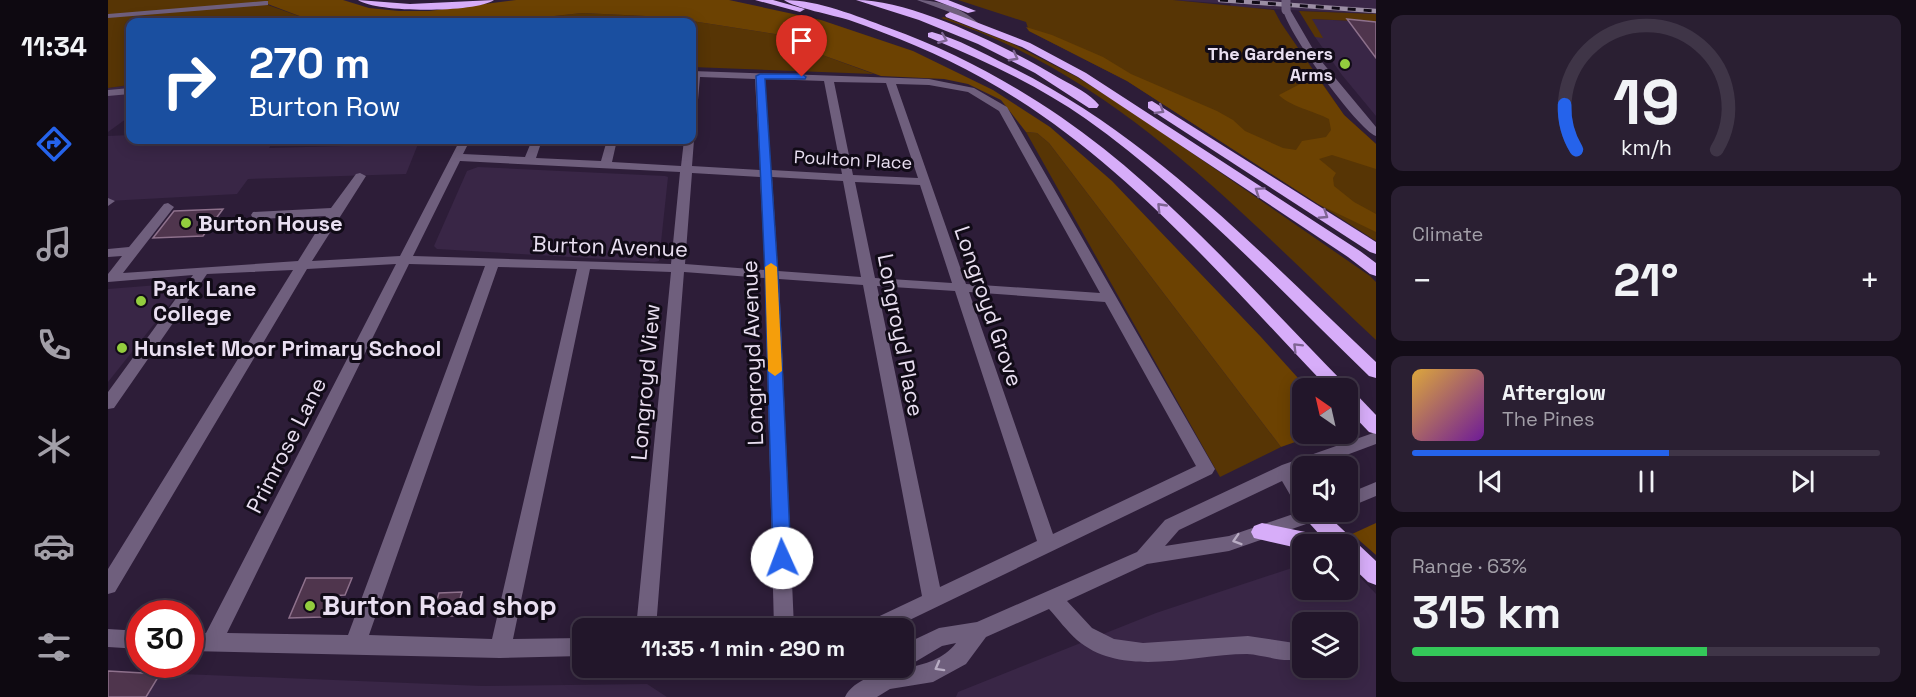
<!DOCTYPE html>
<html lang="en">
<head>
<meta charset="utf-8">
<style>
	:root { --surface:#22162a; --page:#2a1f32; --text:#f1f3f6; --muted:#a29fa8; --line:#3f3547; --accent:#2563eb }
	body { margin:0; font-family:"Space Grotesk",sans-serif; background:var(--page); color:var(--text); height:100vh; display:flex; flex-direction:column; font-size:22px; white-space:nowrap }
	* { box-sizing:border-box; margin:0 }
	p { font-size:20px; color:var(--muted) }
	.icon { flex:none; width:33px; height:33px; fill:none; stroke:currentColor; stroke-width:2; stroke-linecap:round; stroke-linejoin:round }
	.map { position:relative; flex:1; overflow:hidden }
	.sheet { display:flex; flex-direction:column; gap:15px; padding:15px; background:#130c17; width:540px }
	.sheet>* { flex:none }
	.top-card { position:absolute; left:18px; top:18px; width:570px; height:126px; border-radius:12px; box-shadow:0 3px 15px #0003,0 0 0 2px var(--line); background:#1a4fa0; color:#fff; overflow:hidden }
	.needle { width:39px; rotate:326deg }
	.fabs { position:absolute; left:1184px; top:378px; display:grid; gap:12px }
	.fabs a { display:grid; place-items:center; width:66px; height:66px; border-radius:12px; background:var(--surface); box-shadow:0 3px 15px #0003,0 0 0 2px var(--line); font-size:30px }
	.speed { position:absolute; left:18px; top:600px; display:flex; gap:12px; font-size:30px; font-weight:700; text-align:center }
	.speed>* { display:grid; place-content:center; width:78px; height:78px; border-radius:50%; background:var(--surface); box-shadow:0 3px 15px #0003,0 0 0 2px var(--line); line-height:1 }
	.speed .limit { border:9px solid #d22; background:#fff; color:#111 }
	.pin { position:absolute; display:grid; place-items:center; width:51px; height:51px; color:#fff; margin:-62px -26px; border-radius:50% 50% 50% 0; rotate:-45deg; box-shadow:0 0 6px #0007 }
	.pin .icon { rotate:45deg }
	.me { position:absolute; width:66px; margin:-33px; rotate:358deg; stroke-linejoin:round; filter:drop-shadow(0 0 4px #0008) }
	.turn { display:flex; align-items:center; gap:21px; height:126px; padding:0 24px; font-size:27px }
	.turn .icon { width:78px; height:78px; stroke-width:2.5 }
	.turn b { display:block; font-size:42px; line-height:51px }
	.big { font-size:45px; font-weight:700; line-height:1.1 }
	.sheet .card { flex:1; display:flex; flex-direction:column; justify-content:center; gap:9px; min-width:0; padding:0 21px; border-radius:12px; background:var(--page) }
	.sheet .dial { align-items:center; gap:0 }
	.dial svg { height:156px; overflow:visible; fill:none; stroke:var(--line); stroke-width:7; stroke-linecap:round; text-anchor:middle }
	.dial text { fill:var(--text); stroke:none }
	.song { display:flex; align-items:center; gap:18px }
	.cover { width:72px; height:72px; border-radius:9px; background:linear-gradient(135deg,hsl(40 70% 55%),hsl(280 70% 35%)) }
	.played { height:6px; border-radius:3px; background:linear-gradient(90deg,var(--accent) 55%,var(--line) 55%) }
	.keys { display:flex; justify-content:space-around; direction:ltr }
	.heat { display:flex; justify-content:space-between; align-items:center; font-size:33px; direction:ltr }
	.charge { height:9px; border-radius:4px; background:linear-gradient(90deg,#34c759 63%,var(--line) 0) }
	.trip { position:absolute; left:464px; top:618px; width:342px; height:60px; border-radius:12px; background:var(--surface); box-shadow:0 3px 15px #0003,0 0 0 2px var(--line); font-weight:700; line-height:60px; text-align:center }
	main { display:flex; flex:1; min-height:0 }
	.tabs { display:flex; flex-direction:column; width:108px; justify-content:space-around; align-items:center; background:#0e0911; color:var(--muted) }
	.tabs .icon { width:42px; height:42px }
	.tabs .active { color:var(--accent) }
	.tabs b { font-size:27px; color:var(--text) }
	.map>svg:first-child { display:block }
	.built { fill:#392646; fill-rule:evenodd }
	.green { fill:#573505 }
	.forest { fill:#6c4202 }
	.building { fill:#4f354d; stroke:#8e718c; stroke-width:1.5 }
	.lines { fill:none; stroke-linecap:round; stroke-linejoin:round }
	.minor { fill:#6f5f7d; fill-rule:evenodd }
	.highway { fill:#d7adf9; fill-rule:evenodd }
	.rail-casing { stroke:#9b8ea4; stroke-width:4.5 }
	.rail { stroke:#110b17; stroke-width:3; stroke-dasharray:8; stroke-linecap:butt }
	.minor-bridge { stroke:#6f5f7d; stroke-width:9 }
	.oneway { stroke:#7e6493 }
	.oneway2 { stroke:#b8acc3 }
	.route { fill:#2563eb; stroke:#184099; stroke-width:1.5 }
	.slow { fill:#f59e0b }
	.poi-dot { fill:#93cd3e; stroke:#110b17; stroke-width:2 }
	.labels { text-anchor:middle; stroke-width:6; stroke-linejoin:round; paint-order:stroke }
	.far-poi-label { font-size:18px; font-weight:bold; fill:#e9dff1; stroke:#110b17; text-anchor:end }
	.far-street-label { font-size:18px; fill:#e9dff1; stroke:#110b17 }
	.poi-label { font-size:22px; font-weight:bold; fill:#e9dff1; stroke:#110b17; text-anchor:start }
	.street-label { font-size:22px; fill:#e9dff1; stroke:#110b17 }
	.near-poi-label { font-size:27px; font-weight:bold; fill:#e9dff1; stroke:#110b17; text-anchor:start }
</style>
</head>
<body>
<main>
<nav class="tabs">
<b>11:34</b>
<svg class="icon active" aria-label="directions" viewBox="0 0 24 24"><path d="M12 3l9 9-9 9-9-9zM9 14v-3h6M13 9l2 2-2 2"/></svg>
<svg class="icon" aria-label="music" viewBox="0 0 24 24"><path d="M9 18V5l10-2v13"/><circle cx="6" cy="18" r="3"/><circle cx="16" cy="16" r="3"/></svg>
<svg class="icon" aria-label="phone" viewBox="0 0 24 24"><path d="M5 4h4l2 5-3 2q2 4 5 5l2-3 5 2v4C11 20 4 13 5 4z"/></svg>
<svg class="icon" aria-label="climate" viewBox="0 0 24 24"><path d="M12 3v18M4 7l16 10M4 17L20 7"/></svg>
<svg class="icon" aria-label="car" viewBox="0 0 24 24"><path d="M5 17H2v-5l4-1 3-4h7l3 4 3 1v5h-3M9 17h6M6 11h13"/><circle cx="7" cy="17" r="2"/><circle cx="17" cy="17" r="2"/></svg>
<svg class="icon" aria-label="filters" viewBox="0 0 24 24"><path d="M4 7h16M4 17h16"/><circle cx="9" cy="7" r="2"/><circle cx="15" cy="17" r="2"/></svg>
</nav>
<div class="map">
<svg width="1268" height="697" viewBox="0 0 1268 697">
	<rect width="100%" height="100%" fill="#2d1d38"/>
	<g class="built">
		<path d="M1065 0H1268V14L1123 7 1122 4Z"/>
		<path d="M1203 19 1268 22V116L1234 75 1207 37H1214Z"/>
		<path d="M22 85V116L0 132V88Z"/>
		<path d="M22 135V140H166L161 148 310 144 298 174 140 179 129 194 0 201V136Z"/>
		<path d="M370 167 557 176 560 177 551 261 546 262 329 249 326 246 359 171Z"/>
		<path d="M63 284 74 289 0 382V289Z"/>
		<path d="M1193 565 1194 590H1239V571L1251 576 1268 594V697H848L850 692 1048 613ZM1194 622H1239V668H1194Z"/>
		<path d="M0 671 374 686 539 684 559 697H0Z"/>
	</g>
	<g class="green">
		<path d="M0 0H161L157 4 202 20 218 22H22V85L0 88Z"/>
		<path d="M850 0H1065L1166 10 1173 23 1236 115 1268 144V241L1019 81 921 31 918 22Z"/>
		<path d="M1191 11 1268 14V22L1204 19 1215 38 1207 37Z"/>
		<path d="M474 13 558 17 667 34 693 42 717 56 766 74 584 67V22H359L410 20Z"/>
		<path d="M836 17 903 43 969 77 1023 111 1262 276 1268 282V340C1135 216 1011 76 833 18Z"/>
		<path d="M918 132 929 133 941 143 1173 447 1112 477Z"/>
	</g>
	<g class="forest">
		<path d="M161 0H235L261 8 291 11H321L408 0H621L713 20 805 51 885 90 942 127 1004 181 1153 337 1199 388H1194V434H1210L1173 447 941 143 929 133 918 132 893 100 860 84 836 79 773 76 717 56 693 42 667 34 558 17 474 13 410 20 359 22H218L202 20 157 3Z"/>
		<path d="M918 27 944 35 995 57 1023 74 1109 111 1125 120 1137 131 1175 148 1188 150 1194 141 1218 137 1223 130 1221 119C1208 112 1179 105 1171 95L1194 83 1192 74H1207L1236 115 1268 144V169L1224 155 1211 159 1228 173 1225 178 1226 186 1246 202 1268 214V232L1210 204 1019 81 921 31Z"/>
		<path d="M1268 523V555L1244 534Z"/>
	</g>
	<g class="building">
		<path d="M1239 19 1268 22V58Z"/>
		<path d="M115 209 95 236 45 238 66 211Z"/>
		<path d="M198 578H244L237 595 222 596 214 617 181 618Z"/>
		<path d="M354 592 347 616H324L331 593Z"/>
		<path d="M0 671 52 674 38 697H0Z"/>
	</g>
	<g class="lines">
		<g class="minor">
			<path d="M809 0C832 0 856 9 872 25L865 27 847 14Z"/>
			<path d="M157 1H160V5L0 18V14Z"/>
			<path d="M1175 8H1181L1209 56 1268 127V136C1250 130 1175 27 1175 8Z"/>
			<path d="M584 71 821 79 866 88 899 107 1107 469 1104 474 785 628H756L759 622 814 596 755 285 671 279 686 628H666L657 278 576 272 548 628H528L563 272 482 269 405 639 474 638V656L392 658 82 651V633H98L288 264 199 269 7 592 0 594V569L185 270 99 274 6 408 0 409V392L85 275 0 282V274L14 256 0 257V249L21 247 56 204 60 203 66 207 15 273 190 261 218 216 149 219 145 218 143 215 145 212 223 208 248 174 252 173 258 176 204 261 292 256 352 140H362L355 154 417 157 424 140H434L428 158 493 161 499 140H509L504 162 573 166 576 140H584V137L586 140 584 166 652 170 647 79 592 77 589 111 584 114ZM657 79 716 81 734 174 663 170ZM726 82 778 83 810 178 745 175ZM788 84 821 85 860 92 891 111 992 293 858 284ZM352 161 572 172 563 264 305 256ZM584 173 652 177 657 270 577 264ZM664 177 735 181 753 277 670 271ZM747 182 812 185 844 283 767 278ZM301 264 377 266 240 635 119 633ZM390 267 469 269 384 639 261 635ZM769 286 847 291 929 541 832 587ZM861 292 997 302 1088 466 945 534Z"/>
			<path d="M22 88V94L0 96V90Z"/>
			<path d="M0 198 7 201 0 206Z"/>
			<path d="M1268 432V444L1209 466H1194V472L1190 474 1194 484V507L1188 505 1174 481 1071 530 1057 546 1121 536 1194 511 1221 512 1218 517 1121 551 1039 564 959 601 984 628 1006 639 1035 643 1140 636 1193 644V658C1177 664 1157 655 1139 654 1085 654 1015 679 969 640 959 631 950 619 941 609L878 637 858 664 825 682 782 689 769 697H737C745 679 776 671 794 668H792H795V645L831 628 869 622 1029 552 1057 520 1174 465ZM848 643C836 659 816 665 797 668L834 646Z"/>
			<path d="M1268 482V496L1239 508V494Z"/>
			<path d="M0 629 32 631V649L0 647Z"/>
		</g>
		<g class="highway">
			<path d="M250 0 302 4 386 0C367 13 269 13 250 0Z"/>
			<path d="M647 0H665L697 9 692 12Z"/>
			<path d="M676 0C711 0 748 16 781 28 842 50 899 80 953 117 1060 191 1146 292 1237 384L1239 388V389L1220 388C1113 276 1011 154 874 78 831 54 786 36 741 20 725 15 687 8 676 0Z"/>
			<path d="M748 0C806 0 903 49 953 79 966 86 982 94 991 105L989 108H981L927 73 870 44 811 20Z"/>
			<path d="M826 0H840L868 11 860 13Z"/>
			<path d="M842 12 922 43 978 73 1252 251 1268 263V276L1262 274 1240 257 970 77 914 47 838 17 837 15Z"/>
			<path d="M824 32C850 39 875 53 899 65 1043 135 1153 254 1268 362V378L1261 376C1170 288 1082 193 978 119 929 85 875 60 820 37V33Z"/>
			<path d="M1044 101 1268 242V254L1262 252 1040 108V102Z"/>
			<path d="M1239 391 1246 392 1268 415V434L1261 432 1239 409Z"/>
			<path d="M1194 512H1216L1268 561V585L1260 582 1239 562V544H1194V549L1146 538 1143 532 1146 526 1154 523 1212 535 1193 514Z"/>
		</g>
		<defs>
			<path id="rail" d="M1112 0 1268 11"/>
		</defs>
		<use href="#rail" class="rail-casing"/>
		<use href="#rail" class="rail"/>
		<path class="minor-bridge" d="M1178 0V10"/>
	</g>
	<defs><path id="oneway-chevron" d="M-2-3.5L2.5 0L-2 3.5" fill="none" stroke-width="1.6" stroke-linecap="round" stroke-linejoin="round" transform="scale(1.5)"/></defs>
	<g class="oneway">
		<use href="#oneway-chevron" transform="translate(835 39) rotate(22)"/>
		<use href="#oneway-chevron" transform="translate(906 57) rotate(28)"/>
		<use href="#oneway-chevron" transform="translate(1052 110) rotate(31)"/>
		<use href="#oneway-chevron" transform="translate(1151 191) rotate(-146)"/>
		<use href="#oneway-chevron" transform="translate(1053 207) rotate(-134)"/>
		<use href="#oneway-chevron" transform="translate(1216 215) rotate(33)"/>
		<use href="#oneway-chevron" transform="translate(1189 347) rotate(-135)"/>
	</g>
	<g class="oneway2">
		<use href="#oneway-chevron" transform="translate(1129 540) rotate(163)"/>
		<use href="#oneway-chevron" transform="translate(831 667) rotate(151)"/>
	</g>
	<path class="route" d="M694 74 698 77 697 79H657L670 274 683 558 680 563 674 565 668 563 665 558 657 274 648 76 652 74Z"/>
	<path class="slow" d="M663 263 669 267 674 371 667 376 660 371 657 267Z"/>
	<g class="poi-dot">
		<circle cx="1237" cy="64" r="6"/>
		<circle cx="78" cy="223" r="6"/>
		<circle cx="33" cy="301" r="6"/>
		<circle cx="14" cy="348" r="6"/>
		<circle cx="202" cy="606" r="6"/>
	</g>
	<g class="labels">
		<g class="far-poi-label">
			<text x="1225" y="60">The Gardeners<tspan x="1225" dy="21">Arms</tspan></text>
		</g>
		<g class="far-street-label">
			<text transform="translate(745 160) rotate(3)" y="6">Poulton Place</text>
		</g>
		<g class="poi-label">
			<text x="90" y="231">Burton House</text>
			<text x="45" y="296">Park Lane<tspan x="45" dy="25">College</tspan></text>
			<text x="26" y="356">Hunslet Moor Primary School</text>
		</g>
		<g class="street-label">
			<text transform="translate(502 246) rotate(2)" y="8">Burton Avenue</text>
			<text transform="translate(881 306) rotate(71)" y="8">Longroyd Grove</text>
			<text transform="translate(793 335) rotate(79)" y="8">Longroyd Place</text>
			<text transform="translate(644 353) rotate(-92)" y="8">Longroyd Avenue</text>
			<text transform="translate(537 382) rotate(-85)" y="8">Longroyd View</text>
			<text transform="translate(178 445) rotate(-63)" y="8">Primrose Lane</text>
		</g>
		<g class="near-poi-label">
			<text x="214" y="615">Burton Road shop</text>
		</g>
	</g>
</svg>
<div class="fabs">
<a><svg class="needle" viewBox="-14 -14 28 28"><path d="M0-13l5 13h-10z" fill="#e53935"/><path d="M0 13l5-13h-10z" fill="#a29fa8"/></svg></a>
<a><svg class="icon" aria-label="sound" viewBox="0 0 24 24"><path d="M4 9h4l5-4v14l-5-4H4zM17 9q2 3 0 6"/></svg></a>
<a><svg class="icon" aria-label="search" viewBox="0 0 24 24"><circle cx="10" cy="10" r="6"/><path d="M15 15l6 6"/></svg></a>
<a><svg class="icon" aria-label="layers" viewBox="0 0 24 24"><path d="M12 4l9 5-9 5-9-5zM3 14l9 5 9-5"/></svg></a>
</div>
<div class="speed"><div class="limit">30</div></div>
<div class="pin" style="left:694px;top:77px;background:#d93025"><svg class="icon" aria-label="arrive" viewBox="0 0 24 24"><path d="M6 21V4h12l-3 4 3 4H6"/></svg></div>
<svg class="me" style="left:674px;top:558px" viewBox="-20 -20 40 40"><circle r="19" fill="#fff"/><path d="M0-13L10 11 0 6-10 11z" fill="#2563eb"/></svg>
<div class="trip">11:35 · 1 min · 290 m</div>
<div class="top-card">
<div class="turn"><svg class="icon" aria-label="right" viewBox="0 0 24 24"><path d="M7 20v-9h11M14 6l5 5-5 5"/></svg><div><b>270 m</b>Burton Row</div></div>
</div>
</div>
<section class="sheet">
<div class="card dial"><svg viewBox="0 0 100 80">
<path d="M14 69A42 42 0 1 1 86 69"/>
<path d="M14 69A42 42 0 0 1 8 46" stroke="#2563eb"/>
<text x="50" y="56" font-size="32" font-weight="700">19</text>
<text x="50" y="72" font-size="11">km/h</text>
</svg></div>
<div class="card"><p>Climate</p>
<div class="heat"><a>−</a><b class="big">21°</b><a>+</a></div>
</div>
<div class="card">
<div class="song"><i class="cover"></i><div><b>Afterglow</b><p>The Pines</p></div></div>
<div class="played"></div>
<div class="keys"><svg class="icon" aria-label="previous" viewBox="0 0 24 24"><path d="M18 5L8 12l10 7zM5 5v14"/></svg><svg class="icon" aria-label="pause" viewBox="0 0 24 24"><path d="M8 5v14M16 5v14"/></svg><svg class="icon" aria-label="next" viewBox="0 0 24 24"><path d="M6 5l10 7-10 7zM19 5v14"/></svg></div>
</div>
<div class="card"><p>Range · 63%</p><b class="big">315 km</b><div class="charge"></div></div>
</section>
</main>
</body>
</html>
